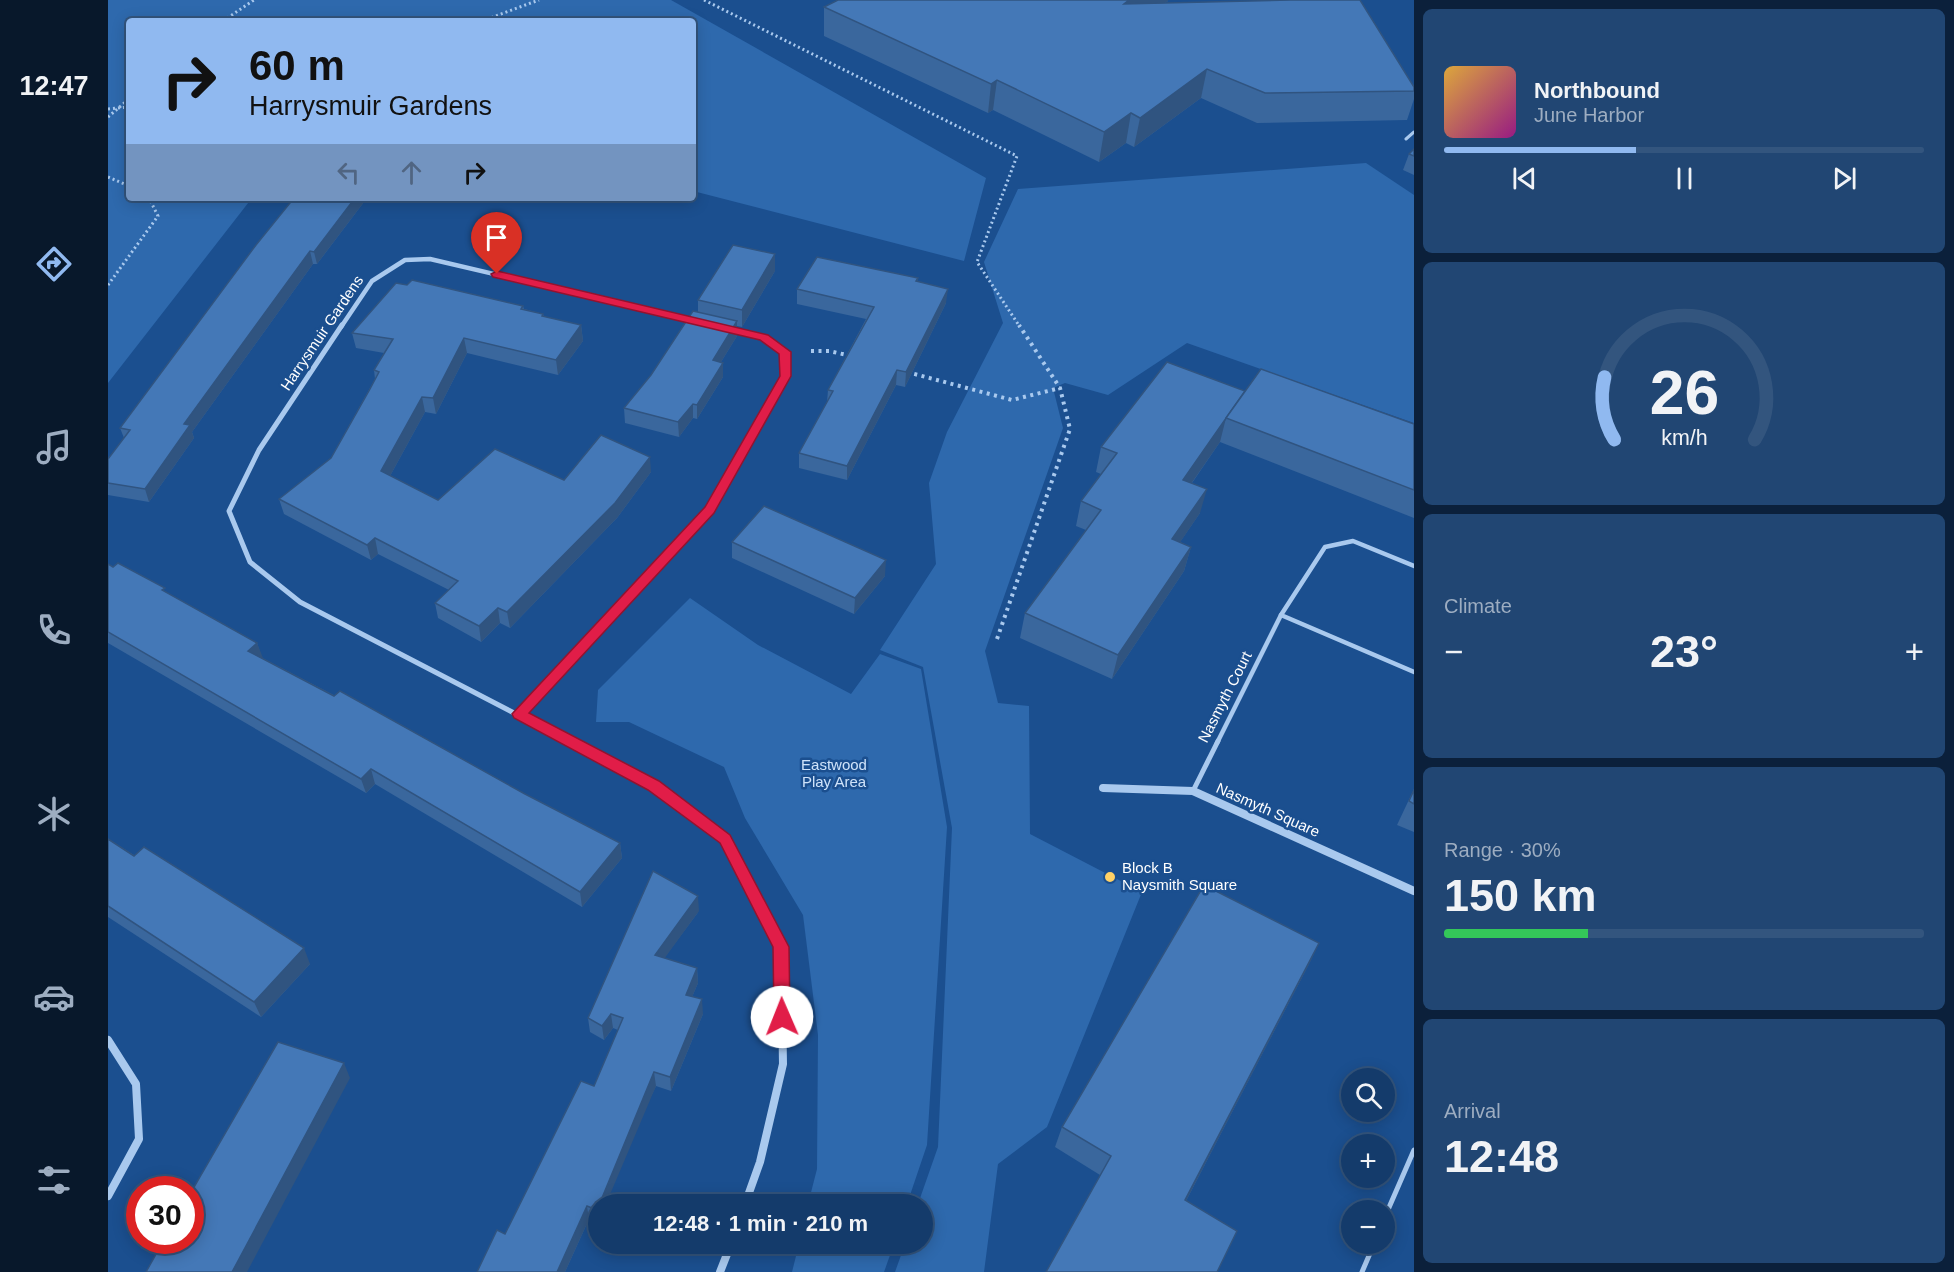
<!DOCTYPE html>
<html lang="en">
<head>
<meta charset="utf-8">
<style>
	:root { --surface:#143b6b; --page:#214673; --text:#f1f3f6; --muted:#9dadc1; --line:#33557e; --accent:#90b9f0 }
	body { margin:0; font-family:Arial,sans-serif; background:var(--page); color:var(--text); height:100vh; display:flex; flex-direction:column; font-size:22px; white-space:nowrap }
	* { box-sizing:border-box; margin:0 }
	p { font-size:20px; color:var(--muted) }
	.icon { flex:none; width:33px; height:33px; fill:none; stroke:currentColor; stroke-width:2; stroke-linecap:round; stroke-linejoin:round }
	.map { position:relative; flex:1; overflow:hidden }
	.panel { display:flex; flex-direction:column; gap:9px; padding:9px; background:#0b203b; width:540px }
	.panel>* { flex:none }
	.hud { position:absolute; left:18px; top:18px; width:570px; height:183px; border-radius:6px; box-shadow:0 3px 15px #0003,0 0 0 2px var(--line); background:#90b9f0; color:#111; overflow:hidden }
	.controls { position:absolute; left:1233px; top:1068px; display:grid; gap:12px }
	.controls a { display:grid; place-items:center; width:54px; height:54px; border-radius:50%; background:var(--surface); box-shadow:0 3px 15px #0003,0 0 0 2px var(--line); font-size:30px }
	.speed { position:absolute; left:18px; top:1176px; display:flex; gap:12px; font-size:30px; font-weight:700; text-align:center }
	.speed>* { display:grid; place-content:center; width:78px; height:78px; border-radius:50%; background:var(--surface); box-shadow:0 3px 15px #0003,0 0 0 2px var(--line); line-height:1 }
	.speed .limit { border:9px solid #d22; background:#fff; color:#111 }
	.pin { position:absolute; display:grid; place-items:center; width:51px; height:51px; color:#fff; margin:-62px -26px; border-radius:50% 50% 50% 0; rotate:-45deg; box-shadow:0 0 6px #0007 }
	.pin .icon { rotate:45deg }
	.me { position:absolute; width:66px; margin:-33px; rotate:359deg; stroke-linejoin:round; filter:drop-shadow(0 0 4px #0008) }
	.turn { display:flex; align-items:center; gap:21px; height:126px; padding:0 24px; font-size:27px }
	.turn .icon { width:78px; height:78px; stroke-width:2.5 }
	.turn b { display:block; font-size:42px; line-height:51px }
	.lanes { display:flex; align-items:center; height:57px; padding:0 24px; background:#0003; justify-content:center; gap:30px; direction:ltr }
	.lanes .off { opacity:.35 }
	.big { font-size:45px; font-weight:700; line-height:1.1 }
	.panel .card { flex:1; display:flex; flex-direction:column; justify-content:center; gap:9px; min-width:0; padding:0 21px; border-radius:9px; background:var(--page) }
	.panel .dial { align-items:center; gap:0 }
	.dial svg { height:156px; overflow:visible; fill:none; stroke:var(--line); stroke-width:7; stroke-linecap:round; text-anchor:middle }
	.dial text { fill:var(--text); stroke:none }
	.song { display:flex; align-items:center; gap:18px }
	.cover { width:72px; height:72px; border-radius:9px; background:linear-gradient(135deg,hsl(40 70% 55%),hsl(310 70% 35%)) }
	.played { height:6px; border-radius:3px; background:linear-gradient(90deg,var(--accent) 40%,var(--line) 40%) }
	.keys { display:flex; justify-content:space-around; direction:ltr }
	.heat { display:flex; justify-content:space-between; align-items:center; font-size:33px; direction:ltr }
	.charge { height:9px; border-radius:4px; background:linear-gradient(90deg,#34c759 30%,var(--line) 0) }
	.trip { position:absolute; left:480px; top:1194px; width:345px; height:60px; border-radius:30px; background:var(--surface); box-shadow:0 3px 15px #0003,0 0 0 2px var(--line); font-weight:700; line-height:60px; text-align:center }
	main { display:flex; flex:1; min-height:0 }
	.menu { display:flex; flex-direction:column; width:108px; justify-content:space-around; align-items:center; background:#08182b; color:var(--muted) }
	.menu .icon { width:42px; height:42px }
	.menu .current { color:var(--accent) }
	.menu b { font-size:27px; color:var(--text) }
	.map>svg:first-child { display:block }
	.green { fill:#2e69ad }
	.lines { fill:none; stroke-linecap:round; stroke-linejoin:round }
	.path-far1 { stroke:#a9c9ee; stroke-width:3; stroke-dasharray:2 3; stroke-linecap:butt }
	.path { stroke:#a9c9ee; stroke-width:4; stroke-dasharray:3 4.5; stroke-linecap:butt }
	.service-far2 { stroke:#a9c9ee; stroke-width:3 }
	.service-far1 { stroke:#a9c9ee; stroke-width:4.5 }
	.service { stroke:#a9c9ee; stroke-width:5 }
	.minor-far2 { stroke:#a9c9ee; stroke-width:4.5 }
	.minor-far1 { stroke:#a9c9ee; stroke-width:5 }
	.minor { stroke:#a9c9ee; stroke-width:8 }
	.wall { fill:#3a679d }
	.shaded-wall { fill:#305480 }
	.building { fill:#4478b7; stroke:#305480; stroke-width:1.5 }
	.route { fill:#e11d48; stroke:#92132f; stroke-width:1.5 }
	.poi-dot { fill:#ffd166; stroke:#1b4f8f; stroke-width:2 }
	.labels { text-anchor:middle; stroke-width:5; stroke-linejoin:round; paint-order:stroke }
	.street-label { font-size:15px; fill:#fff; stroke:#1b4f8f }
	.park-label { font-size:15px; fill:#cfe3fa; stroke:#1b4f8f }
	.poi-label { font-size:15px; fill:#fff; stroke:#1b4f8f; text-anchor:start }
</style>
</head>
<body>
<main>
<nav class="menu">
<b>12:47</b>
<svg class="icon current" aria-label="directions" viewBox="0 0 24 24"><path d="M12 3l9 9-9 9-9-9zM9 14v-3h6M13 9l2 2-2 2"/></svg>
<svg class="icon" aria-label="music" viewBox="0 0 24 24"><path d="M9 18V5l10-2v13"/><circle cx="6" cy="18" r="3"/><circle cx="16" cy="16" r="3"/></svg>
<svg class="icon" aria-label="phone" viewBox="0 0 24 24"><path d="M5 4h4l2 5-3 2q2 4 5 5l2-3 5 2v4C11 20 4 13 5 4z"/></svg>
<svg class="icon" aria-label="climate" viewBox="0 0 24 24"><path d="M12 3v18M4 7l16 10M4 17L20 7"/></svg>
<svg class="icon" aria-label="car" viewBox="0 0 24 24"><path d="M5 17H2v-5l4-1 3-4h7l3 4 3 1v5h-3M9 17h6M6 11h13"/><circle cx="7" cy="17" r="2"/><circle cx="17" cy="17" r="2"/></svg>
<svg class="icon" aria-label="filters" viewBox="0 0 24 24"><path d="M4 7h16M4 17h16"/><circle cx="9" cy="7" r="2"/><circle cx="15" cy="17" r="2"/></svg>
</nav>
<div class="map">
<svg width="1306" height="1272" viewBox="0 0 1306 1272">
	<rect width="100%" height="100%" fill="#1b4f8f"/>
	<g class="green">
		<path d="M0 0H563L878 178 856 261 585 191V21H21V198H144L0 383Z"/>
		<path d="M1258 163 1306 195V423L1079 343 1000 395 957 383 945 388 955 428 877 651 890 703 921 706 922 834 1034 892 939 1127 890 1164 876 1272H787L797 1244H814V1204H810L830 1147 844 828 815 667 772 650 828 564 821 483 839 432 895 323 876 262 910 189Z"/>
		<path d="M582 598 650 645 743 694 772 654 813 669 839 827 819 1145 799 1204H700L709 1169 710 1035 695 915 637 818 616 767 521 722H488L490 690Z"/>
		<path d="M691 1244H786L776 1272H684Z"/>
	</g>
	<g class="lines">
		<g class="path-far1">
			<path d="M596 0 909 156 869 262 912 327"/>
			<path d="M115 21 146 0"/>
			<path d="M374 21 431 0"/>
			<path d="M0 109 21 107"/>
			<path d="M0 117 21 99"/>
			<path d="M0 177 21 186"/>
			<path d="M0 285 50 216 41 198"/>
		</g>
		<g class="path">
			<path d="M703 351H721L743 356"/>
			<path d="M799 372 904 400 952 388"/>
			<path d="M889 639 962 429 952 388 911 325"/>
		</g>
		<path class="service-far2" d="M1298 139 1306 132"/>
		<g class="service-far1">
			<path d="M1306 566 1245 541 1217 547 1173 615 1306 672"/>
			<path d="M1109 743 1173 615"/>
		</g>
		<g class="service">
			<path d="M1085 791 1110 741"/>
			<path d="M1276 1219 1306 1150"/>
			<path d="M1254 1272 1266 1244"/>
		</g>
		<path class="minor-far2" d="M233 327 264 281 297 260 322 259 586 321"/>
		<g class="minor-far1">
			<path d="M234 325 151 450 121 511 142 562 192 602 464 743"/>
			<path d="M411 714 601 510 678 376 677 352 656 337 622 329"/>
		</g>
		<g class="minor">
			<path d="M461 741 546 785 617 839 673 947 675 1064 652 1162 637 1204"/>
			<path d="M995 788 1085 791 1306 891"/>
			<path d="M0 1040 28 1084 31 1139 0 1196"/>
			<path d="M612 1272 623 1244"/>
		</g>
	</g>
	<g class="wall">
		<path d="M1060 1 1057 3 1306 87V99L1299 120 1149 123 1093 98 1026 147 1018 143 991 162 885 110 880 113 716 36V7Z"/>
		<path d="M1306 149V175L1295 170 1301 154Z"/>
		<path d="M259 198 209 264H205L84 432 86 438 41 502 0 495V459L16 438 12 428Z"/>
		<path d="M667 271 634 327 629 326V336L613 362 615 377 589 419 585 418 571 437 517 423 516 408 543 375 590 312V300Z"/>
		<path d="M810 278 809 282 838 303 797 387 788 385 739 480 691 468V453L719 402 720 390 758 319 689 304V289Z"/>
		<path d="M299 285 415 306 416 309 435 314 436 317 473 325 475 341 450 375 359 353 328 414 317 412 282 476 330 500 456 480 543 472 509 518 402 628 392 623 373 642 330 618 327 603 341 590 270 554 263 560 176 514 171 499 223 458 267 379 266 370 276 353 248 348 244 333Z"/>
		<path d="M1137 391 1306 424V518L1112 442 1084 483 1092 513 1072 542 1083 547 1076 571 1004 679 912 638 917 613 978 530 968 526 973 501 993 474 988 472 993 447Z"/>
		<path d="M624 542 777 576 746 614 624 558Z"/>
		<path d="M0 564 59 593 149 643 154 658 512 843 514 858 474 907 267 784 258 793 0 643Z"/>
		<path d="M1306 789V832L1289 825Z"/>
		<path d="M0 839 202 964 153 1017 0 917Z"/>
		<path d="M591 911 556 958 589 968 590 983 584 997 595 1014 563 1091 548 1086 490 1204V1222L481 1219 457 1272H369L397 1234 486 1086 510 1030 505 1028 496 1040 482 1032 480 1018Z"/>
		<path d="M1211 943 1200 966 1078 1201 992 1175 947 1147 954 1127Z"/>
	</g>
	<g class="shaded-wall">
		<path d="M1021 0H1060V1L1011 32 1016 4Z"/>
		<path d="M1099 69 1093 98 1026 147 1032 118Z"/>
		<path d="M889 80 885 110 880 113 883 84Z"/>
		<path d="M1023 113 1018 143 991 162 996 132Z"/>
		<path d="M247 198H259L209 264 206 252Z"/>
		<path d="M202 251 205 264 84 432 86 438 41 502 37 489 76 424Z"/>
		<path d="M667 254V271L634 327V310Z"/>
		<path d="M840 289 838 303 797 387 798 372Z"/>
		<path d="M629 321V336L605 375V360Z"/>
		<path d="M473 325 475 341 450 375 448 360Z"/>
		<path d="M356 338 359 353 328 414 325 398Z"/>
		<path d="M615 363V377L589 419V405Z"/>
		<path d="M789 370 788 385 739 480V466Z"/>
		<path d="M314 397 317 412 276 487 273 471Z"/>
		<path d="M585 404V418L571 437 570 422Z"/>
		<path d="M1118 418 1112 442 1069 504 1075 480Z"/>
		<path d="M542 457 543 472 509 518 402 628 399 612Z"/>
		<path d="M1099 489 1092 513 1058 563 1064 539Z"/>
		<path d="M267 538 270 554 263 560 259 545Z"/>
		<path d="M1083 547 1076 571 1004 679 1010 655Z"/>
		<path d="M778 560 777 576 746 614 747 598Z"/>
		<path d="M390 608 392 623 373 642 371 626Z"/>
		<path d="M149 643 155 658 146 666 140 651Z"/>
		<path d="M263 769 267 784 258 793 253 779Z"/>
		<path d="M512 843 514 858 474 907 472 892Z"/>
		<path d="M590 896 591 911 548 970 547 955Z"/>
		<path d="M1211 943 1200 966 1068 1220 1077 1200Z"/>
		<path d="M196 948 202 964 153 1017 146 1002Z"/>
		<path d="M589 968 590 983 579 1009 578 995Z"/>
		<path d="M594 999 595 1014 563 1091 562 1077Z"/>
		<path d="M503 1014 505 1028 496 1040 494 1026Z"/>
		<path d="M236 1063 242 1078 139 1272H124Z"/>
		<path d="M546 1072 548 1086 498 1204H491Z"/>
		<path d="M479 1206 481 1219 457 1272H449Z"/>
	</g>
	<g class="building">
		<path d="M730 0H1021L1016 4 1182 0H1252L1306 87V91L1157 93 1099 69 1032 118 1023 113 996 132 889 80 883 84 716 7Z"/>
		<path d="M1306 149V156L1301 154Z"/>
		<path d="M186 198H247L206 252 202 251 76 424 82 425 37 489 0 483V459L22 430 12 428 148 245Z"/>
		<path d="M625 245 667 254 634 310 590 300Z"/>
		<path d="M709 257 810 278 808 281 840 289 798 372 789 370 739 466 691 453 725 391 720 390 766 307 689 289Z"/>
		<path d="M304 280 415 306 413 309 435 314 434 316 473 325 448 360 356 338 325 398 314 397 273 471 330 500 387 449 456 480 493 435 542 457 507 503 399 612 390 608 371 626 327 603 350 581 267 538 259 545 171 499 223 458 262 389 271 372 266 370 285 339 244 333 288 283 299 285Z"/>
		<path d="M585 311 629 321 605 360 615 363 589 405 585 404 570 422 516 408 543 375Z"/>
		<path d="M1059 362 1137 391 1075 480 1099 489 1064 539 1083 547 1010 655 917 613 993 510 973 501 1009 453 993 447Z"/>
		<path d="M1153 369 1306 424V490L1118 418Z"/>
		<path d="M656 506 778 560 747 598 624 542Z"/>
		<path d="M10 563 57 588 54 590 149 643 140 651 226 696 232 691 417 794 512 843 472 892 263 769 253 779 0 632V564L5 567Z"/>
		<path d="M1306 790V804L1301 801Z"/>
		<path d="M0 839 26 856 36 847 196 948 146 1002 0 906Z"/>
		<path d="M545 871 590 896 547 955 589 968 578 995 594 999 562 1077 546 1072 489 1210 479 1206 449 1272H369L389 1230 397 1234 473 1081 486 1086 515 1018 503 1014 494 1026 480 1018Z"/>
		<path d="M1096 885 1211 943 1077 1200 1129 1231 1109 1272H938L1003 1156 954 1127Z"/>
		<path d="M170 1042 236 1063 124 1272H38L56 1240H82V1194Z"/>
	</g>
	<path class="route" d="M389 271 660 335 683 352V376L606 513 421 713 551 781 622 835 681 947 682 1017 680 1022 674 1025 668 1022 666 1017 665 947 612 843 540 790 406 718 404 714 597 507 672 376 671 354 652 340 385 277 383 274Z"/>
	<circle class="poi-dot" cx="1002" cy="877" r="6"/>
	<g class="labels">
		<g class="street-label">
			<text transform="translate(214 333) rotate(-56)" y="5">Harrysmuir Gardens</text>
			<text transform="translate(1117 697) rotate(-63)" y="5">Nasmyth Court</text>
			<text transform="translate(1160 810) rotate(24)" y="5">Nasmyth Square</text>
		</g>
		<g class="park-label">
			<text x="726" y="770">Eastwood<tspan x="726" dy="17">Play Area</tspan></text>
		</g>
		<g class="poi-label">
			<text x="1014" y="873">Block B<tspan x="1014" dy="17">Naysmith Square</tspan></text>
		</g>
	</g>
</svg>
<div class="controls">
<a><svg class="icon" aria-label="search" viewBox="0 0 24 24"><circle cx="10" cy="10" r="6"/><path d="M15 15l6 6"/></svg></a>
<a>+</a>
<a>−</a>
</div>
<div class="speed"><div class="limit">30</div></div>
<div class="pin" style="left:389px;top:274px;background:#d93025"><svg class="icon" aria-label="arrive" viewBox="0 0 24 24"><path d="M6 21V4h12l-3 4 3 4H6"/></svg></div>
<svg class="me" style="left:674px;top:1017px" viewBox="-20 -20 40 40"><circle r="19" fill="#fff"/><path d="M0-13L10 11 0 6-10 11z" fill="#e11d48"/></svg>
<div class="trip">12:48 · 1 min · 210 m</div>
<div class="hud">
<div class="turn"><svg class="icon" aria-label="right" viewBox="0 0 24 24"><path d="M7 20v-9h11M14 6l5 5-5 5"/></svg><div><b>60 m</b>Harrysmuir Gardens</div></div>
<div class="lanes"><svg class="icon off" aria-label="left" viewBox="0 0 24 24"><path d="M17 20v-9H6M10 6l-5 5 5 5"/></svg><svg class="icon off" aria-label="ahead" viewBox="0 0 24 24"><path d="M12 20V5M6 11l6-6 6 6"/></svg><svg class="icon" aria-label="right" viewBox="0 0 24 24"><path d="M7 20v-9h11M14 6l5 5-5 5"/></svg></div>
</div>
</div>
<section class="panel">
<div class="card">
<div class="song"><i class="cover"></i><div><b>Northbound</b><p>June Harbor</p></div></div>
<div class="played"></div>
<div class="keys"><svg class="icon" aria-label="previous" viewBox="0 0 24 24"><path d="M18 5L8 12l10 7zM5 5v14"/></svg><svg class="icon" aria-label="pause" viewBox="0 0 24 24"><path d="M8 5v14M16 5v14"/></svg><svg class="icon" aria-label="next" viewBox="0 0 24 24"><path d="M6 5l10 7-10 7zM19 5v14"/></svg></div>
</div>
<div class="card dial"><svg viewBox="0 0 100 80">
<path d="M14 69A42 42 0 1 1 86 69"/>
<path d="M14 69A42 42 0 0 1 9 37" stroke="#90b9f0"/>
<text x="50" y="56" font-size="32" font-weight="700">26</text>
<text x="50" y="72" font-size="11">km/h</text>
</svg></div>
<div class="card"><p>Climate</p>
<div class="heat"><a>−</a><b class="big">23°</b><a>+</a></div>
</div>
<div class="card"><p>Range · 30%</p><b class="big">150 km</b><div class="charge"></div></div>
<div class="card"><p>Arrival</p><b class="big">12:48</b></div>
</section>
</main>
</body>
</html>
